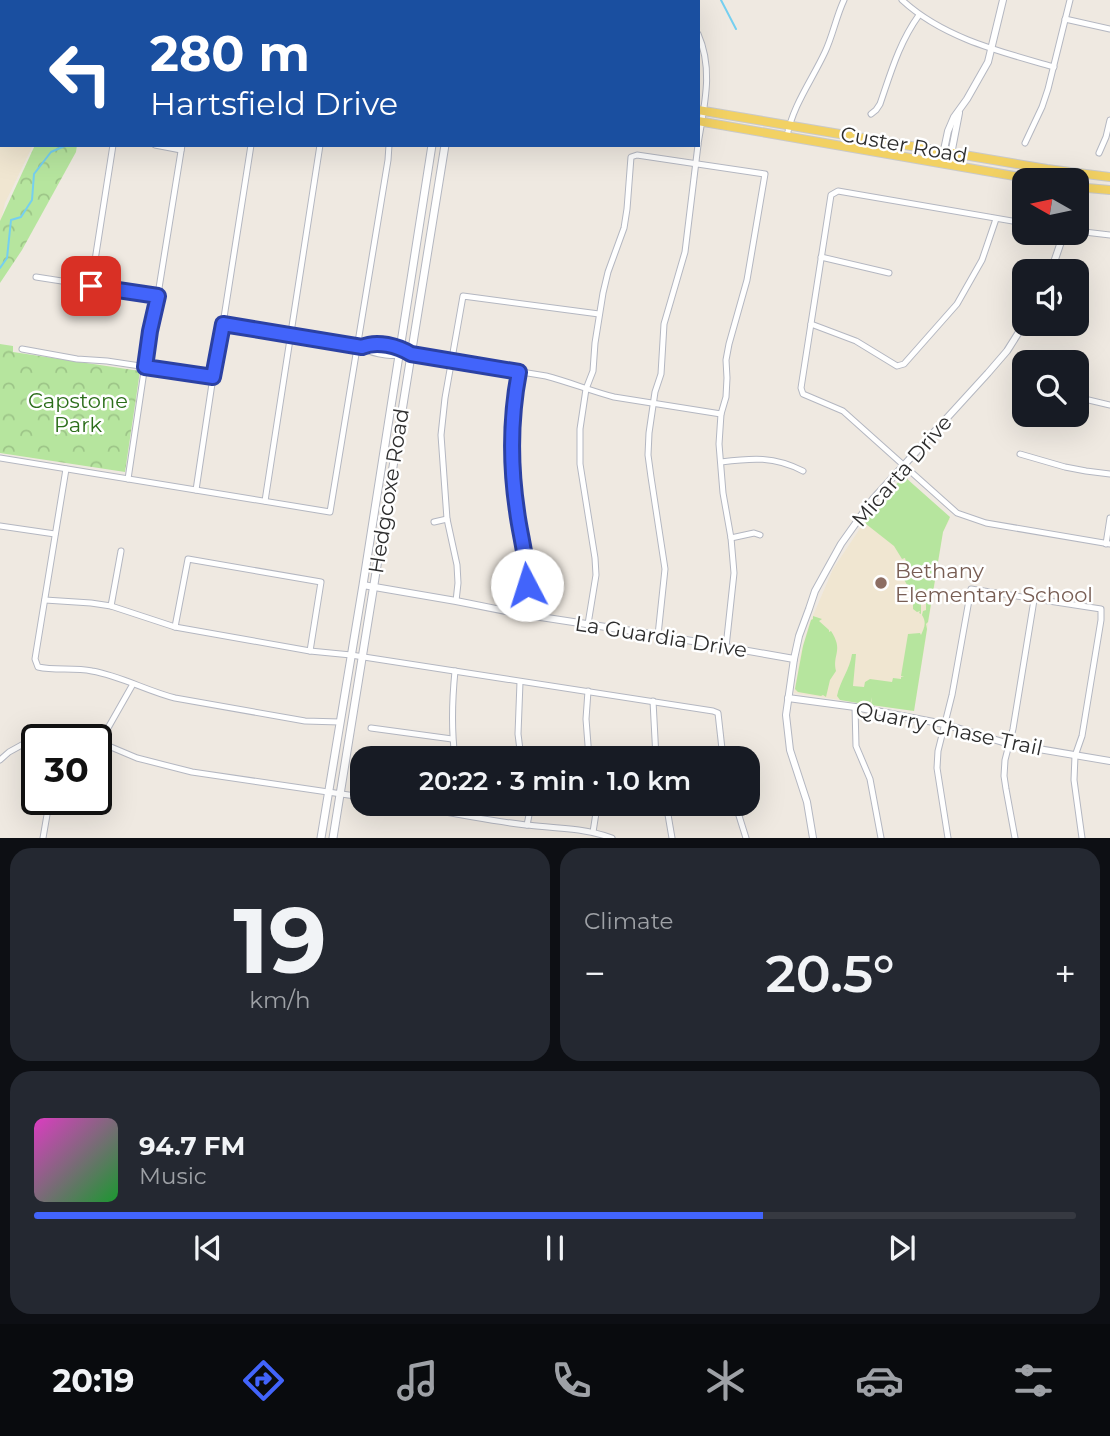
<!DOCTYPE html>
<html lang="en">
<head>
<meta charset="utf-8">
<style>
	:root { --surface:#171b24; --page:#242831; --text:#f1f3f6; --muted:#9ea1a6; --line:#363941; --accent:#4264fb }
	body { margin:0; font-family:Montserrat,sans-serif; background:var(--page); color:var(--text); height:100vh; display:flex; flex-direction:column; font-size:26px; white-space:nowrap }
	* { box-sizing:border-box; margin:0 }
	p { font-size:23px; color:var(--muted) }
	.icon { flex:none; width:38px; height:38px; fill:none; stroke:currentColor; stroke-width:2; stroke-linecap:round; stroke-linejoin:round }
	.map { position:relative; height:838px; overflow:hidden }
	.details { display:flex; flex-direction:column; gap:10px; padding:10px; background:#0d0f14; flex:1 }
	.details>* { flex:none }
	.guide { position:absolute; left:0px; top:0px; width:700px; height:147px; box-shadow:0 7px 28px #0002; background:#1a4fa0; color:#fff; overflow:hidden }
	.needle { width:46px; rotate:279deg }
	.tools { position:absolute; left:1012px; top:168px; display:grid; gap:14px }
	.tools a { display:grid; place-items:center; width:77px; height:77px; border-radius:14px; background:var(--surface); box-shadow:0 7px 28px #0002; font-size:35px }
	.speed { position:absolute; left:21px; top:724px; display:flex; gap:14px; font-size:35px; font-weight:700; text-align:center }
	.speed>* { display:grid; place-content:center; width:91px; height:91px; border-radius:50%; background:var(--surface); box-shadow:0 7px 28px #0002; line-height:1 }
	.speed .limit { border:4px solid #111; border-radius:10px; background:#fff; color:#111 }
	.pin { position:absolute; display:grid; place-items:center; width:60px; height:60px; color:#fff; margin:-30px; border-radius:14px; box-shadow:0 4px 10px #0006 }
	.me { position:absolute; width:77px; margin:-38px; rotate:355deg; stroke-linejoin:round; filter:drop-shadow(0 0 5px #0008) }
	.turn { display:flex; align-items:center; gap:24px; height:147px; padding:0 35px; font-size:32px }
	.turn .icon { width:91px; height:91px; stroke-width:2.5 }
	.turn b { display:block; font-size:49px; line-height:60px }
	.big { font-size:52px; font-weight:600; line-height:1.1 }
	.details .widget { flex:1; display:flex; flex-direction:column; justify-content:center; gap:10px; min-width:0; padding:0 24px; border-radius:21px; background:var(--page) }
	.details .dial { align-items:center; gap:0 }
	.dial b { font-size:91px; line-height:1 }
	.song { display:flex; align-items:center; gap:21px }
	.cover { width:84px; height:84px; border-radius:10px; background:linear-gradient(135deg,hsl(310 70% 55%),hsl(130 70% 35%)) }
	.played { height:7px; border-radius:4px; background:linear-gradient(90deg,var(--accent) 70%,var(--line) 70%) }
	.keys { display:flex; justify-content:space-around; direction:ltr }
	.heat { display:flex; justify-content:space-between; align-items:center; font-size:38px; direction:ltr }
	.details .tiles { flex:1; display:grid; gap:10px; grid-template-columns:1fr 1fr }
	.widget:last-child { grid-column:span 2 }
	.trip { position:absolute; left:350px; top:746px; width:410px; height:70px; border-radius:21px; background:var(--surface); box-shadow:0 7px 28px #0002; font-weight:600; line-height:70px; text-align:center }
	.dock { display:flex; height:112px; justify-content:space-around; align-items:center; background:#090b0e; color:var(--muted) }
	.dock .icon { width:49px; height:49px }
	.dock .on { color:var(--accent) }
	.dock b { font-size:32px; color:var(--text) }
	.map>svg:first-child { display:block }
	.education { fill:#f0e6d1 }
	.grass { fill:#b6e59e }
	.forest { fill:url(#forest-crowns) }
	.lines { fill:none; stroke-linecap:round; stroke-linejoin:round }
	.stream { stroke:#75cff0; stroke-width:2 }
	.minor-casing { stroke:#b4b7c1; stroke-width:7 }
	.tertiary-casing { stroke:#b4b7c1; stroke-width:8 }
	.secondary-casing { stroke:#b4b7c1; stroke-width:9 }
	.primary-casing { stroke:#c9c9c9; stroke-width:10 }
	.minor { stroke:#fff; stroke-width:5 }
	.tertiary { stroke:#fff; stroke-width:6 }
	.secondary { stroke:#fff; stroke-width:7 }
	.primary { stroke:#f2d163; stroke-width:8 }
	.route-casing { stroke:#2b41a3; stroke-width:18 }
	.route { stroke:#4264fb; stroke-width:12 }
	.education-dot { fill:#8d6e63; stroke:#fff; stroke-width:2.5 }
	.labels { text-anchor:middle; stroke-width:5; stroke-linejoin:round; paint-order:stroke }
	.street-label { font-size:21px; fill:#2e2e2e; stroke:#fff }
	.park-label { font-size:21px; fill:#2c6e1b; stroke:#fff }
	.education-label { font-size:21px; fill:#785e54; stroke:#fff; text-anchor:start }
</style>
</head>
<body>
<div class="map">
<svg width="1110" height="838" viewBox="0 0 1110 838">
	<defs>
		<pattern id="forest-crowns" width="20" height="18" patternUnits="userSpaceOnUse" patternTransform="scale(1.75)"><rect width="20" height="18" fill="#b6e59e"/><path d="M2 6a3 3 0 1 1 6 0M12 15a3 3 0 1 1 6 0" fill="none" stroke="#9dc588"/></pattern>
	</defs>
	<rect width="100%" height="100%" fill="#efe9e1"/>
	<g class="education">
		<path d="M0 63 2 64V145H33L5 203 0 224Z"/>
		<path d="M903 479 950 519 943 532 914 711 794 693 801 652 809 625 833 569 865 521Z"/>
	</g>
	<g class="grass">
		<path d="M902 478H906L950 517 943 532 928 622 926 624 927 629 914 711 871 705 872 697 870 705 840 700 837 696C840 681 850 669 852 654H856L853 686 864 687 865 682 870 679 892 682 893 678 901 679V677H904L901 676 908 634 920 633 921 635C924 628 927 623 922 615L923 611 926 610V603H921V614L919 613 920 611 917 612 913 609V601L918 599H912L910 590 902 576 903 567 907 566 905 558 902 559 894 546 866 524 865 519Z"/>
		<path d="M813 616 822 619 819 621 829 630V632L831 631C844 651 832 654 836 671L830 680 826 697 823 695 821 696 798 692 795 689 803 646 811 620 813 619Z"/>
	</g>
	<g class="forest">
		<path d="M35 145H77L76 152 22 250 0 283V221Z"/>
		<path d="M0 344 13 346V352L140 371 125 472 0 453Z"/>
	</g>
	<g class="lines">
		<g class="stream">
			<path d="M721 0 736 29"/>
			<path d="M120 2 121 0"/>
			<path d="M577 2V0"/>
			<path d="M0 268 7 258 11 220 21 217 32 200 34 174 51 152 67 145"/>
		</g>
		<defs>
			<g id="minor">
				<path d="M188 0 190 2"/>
				<path d="M649 0 656 2"/>
				<path d="M902 0C943 38 1001 52 1054 67"/>
				<path d="M182 2 183 0"/>
				<path d="M624 2 627 0"/>
				<path d="M1065 19 1110 29"/>
				<path d="M698 34C714 70 704 106 698 144"/>
				<path d="M871 114 876 110 880 104C891 72 899 43 919 15"/>
				<path d="M787 136C793 105 812 80 825 52 833 35 836 17 844 0"/>
				<path d="M1025 143 1042 107 1048 89 1070 0"/>
				<path d="M155 145 181 150"/>
				<path d="M1099 153 1106 137 1110 120"/>
				<path d="M1024 223 838 191 831 195 801 388 803 394 843 411 957 513 986 523 1110 544"/>
				<path d="M1076 231 1110 235"/>
				<path d="M821 257 889 273"/>
				<path d="M36 277 158 296"/>
				<path d="M91 286 113 145"/>
				<path d="M223 324 361 347C375 356 396 357 411 354L546 376C569 382 591 391 614 397L721 414"/>
				<path d="M811 324 856 341 897 366 904 364 957 304 982 260 996 219"/>
				<path d="M361 347C376 340 398 346 411 354"/>
				<path d="M22 349 77 359 107 361 213 377"/>
				<path d="M519 372C505 445 514 500 528 571L527 585 521 614"/>
				<path d="M1076 397 1110 405"/>
				<path d="M1020 454 1065 467 1086 471 1110 474"/>
				<path d="M0 458 330 512 388 160 389 145"/>
				<path d="M721 462C752 458 774 456 803 471"/>
				<path d="M66 469 35 659 38 667C55 671 74 667 92 671 121 676 147 691 175 698L305 721 340 722"/>
				<path d="M128 479 150 331 155 313 182 145"/>
				<path d="M196 490 213 377 223 324 251 145"/>
				<path d="M265 501 320 145"/>
				<path d="M434 522 447 519"/>
				<path d="M0 526 55 534"/>
				<path d="M731 538 754 533 760 535"/>
				<path d="M1106 544 1110 518"/>
				<path d="M45 600 91 603 111 606 175 627 310 651 351 655 713 711 718 713 723 758"/>
				<path d="M456 601 458 583 457 565 447 519 441 435 445 398 463 296 599 314"/>
				<path d="M111 606 121 551"/>
				<path d="M588 624 596 575 595 558 580 464V429L586 389 593 371 595 343 603 293 608 272 624 228 627 209 631 157 637 155 765 174 747 280 729 344 726 360 727 378 726 397 721 414 719 444 723 493 731 538 734 573 726 647"/>
				<path d="M175 627 188 559 321 582 310 651"/>
				<path d="M658 635 665 569 651 477 648 455 649 433 655 392 661 374 664 324 685 252 698 145"/>
				<path d="M520 682 518 734 521 758"/>
				<path d="M588 691 586 719 589 758"/>
				<path d="M653 701 656 758"/>
				<path d="M855 707 856 746 870 779 881 838"/>
				<path d="M371 728 452 739"/>
				<path d="M100 742 133 684"/>
				<path d="M455 758C451 728 452 701 455 671"/>
				<path d="M0 760 9 752 38 736 66 732 80 734 137 758 192 772 362 797"/>
				<path d="M397 803C440 811 483 820 526 825 556 828 583 828 612 838"/>
				<path d="M666 803 672 838"/>
				<path d="M735 803 746 838"/>
				<path d="M527 825 529 815V803"/>
				<path d="M593 832 596 813V803"/>
				<path d="M43 838 48 809"/>
				<path d="M948 838 937 768 938 751 952 695 971 589 1101 609V620L1082 736 1075 756 1074 780 1082 838"/>
				<path d="M1015 838 1006 789 1004 776 1005 760 1013 729 1034 600"/>
			</g>
			<g id="tertiary">
				<path d="M941 164 948 131 954 117 967 99 988 62 1003 0"/>
				<path d="M949 165 959 113"/>
				<path d="M1051 271 1064 233"/>
				<path d="M363 585 456 601 521 614 658 635 794 659"/>
				<path d="M788 698 855 707 944 724 1009 744 1110 761"/>
				<path d="M813 838 807 802 790 750 786 715 794 659 799 636 809 609 815 591 841 544 873 499 988 373 1007 351 1024 324"/>
			</g>
			<g id="secondary">
				<path d="M454 2V0"/>
				<path d="M468 2 469 0"/>
				<path d="M321 838 363 585 432 145"/>
				<path d="M333 838 445 145"/>
			</g>
			<g id="primary">
				<path d="M249 0 251 2"/>
				<path d="M268 0 270 2"/>
				<path d="M698 110 1047 169 1110 177"/>
				<path d="M698 121 1037 180"/>
				<path d="M1076 187 1110 190"/>
			</g>
		</defs>
		<use href="#minor" class="minor-casing"/>
		<use href="#tertiary" class="tertiary-casing"/>
		<use href="#secondary" class="secondary-casing"/>
		<use href="#primary" class="primary-casing"/>
		<use href="#minor" class="minor"/>
		<use href="#tertiary" class="tertiary"/>
		<use href="#secondary" class="secondary"/>
		<use href="#primary" class="primary"/>
	</g>
	<g class="lines">
		<defs>
			<path id="route" d="M91 286 158 296 150 331 145 367 213 377 223 324 362 347C377 340 398 346 411 354L519 372C510 419 510 464 517 511 520 536 528 560 527 585"/>
		</defs>
		<use href="#route" class="route-casing"/>
		<use href="#route" class="route"/>
	</g>
	<circle class="education-dot" cx="881" cy="583" r="7"/>
	<g class="labels">
		<g class="street-label">
			<text transform="translate(904 145) rotate(10)" y="7">Custer Road</text>
			<text transform="translate(902 471) rotate(-49)" y="7">Micarta Drive</text>
			<text transform="translate(389 491) rotate(-81)" y="7">Hedgcoxe Road</text>
			<text transform="translate(661 637) rotate(9)" y="7">La Guardia Drive</text>
			<text transform="translate(949 729) rotate(12)" y="7">Quarry Chase Trail</text>
		</g>
		<g class="park-label">
			<text x="78" y="408">Capstone<tspan x="78" dy="24">Park</tspan></text>
		</g>
		<g class="education-label">
			<text x="895" y="578">Bethany<tspan x="895" dy="24">Elementary School</tspan></text>
		</g>
	</g>
</svg>
<div class="tools">
<a><svg class="needle" viewBox="-14 -14 28 28"><path d="M0-13l5 13h-10z" fill="#e53935"/><path d="M0 13l5-13h-10z" fill="#9ea1a6"/></svg></a>
<a><svg class="icon" aria-label="sound" viewBox="0 0 24 24"><path d="M4 9h4l5-4v14l-5-4H4zM17 9q2 3 0 6"/></svg></a>
<a><svg class="icon" aria-label="search" viewBox="0 0 24 24"><circle cx="10" cy="10" r="6"/><path d="M15 15l6 6"/></svg></a>
</div>
<div class="speed"><div class="limit">30</div></div>
<div class="pin" style="left:91px;top:286px;background:#d93025"><svg class="icon" aria-label="arrive" viewBox="0 0 24 24"><path d="M6 21V4h12l-3 4 3 4H6"/></svg></div>
<svg class="me" style="left:527px;top:585px" viewBox="-20 -20 40 40"><circle r="19" fill="#fff"/><path d="M0-13L10 11 0 6-10 11z" fill="#4264fb"/></svg>
<div class="trip">20:22 · 3 min · 1.0 km</div>
<div class="guide">
<div class="turn"><svg class="icon" aria-label="left" viewBox="0 0 24 24"><path d="M17 20v-9H6M10 6l-5 5 5 5"/></svg><div><b>280 m</b>Hartsfield Drive</div></div>
</div>
</div>
<section class="details">
<div class="tiles">
<div class="widget dial"><b>19</b><p>km/h</p></div>
<div class="widget"><p>Climate</p>
<div class="heat"><a>−</a><b class="big">20.5°</b><a>+</a></div>
</div>
<div class="widget">
<div class="song"><i class="cover"></i><div><b>94.7 FM</b><p>Music</p></div></div>
<div class="played"></div>
<div class="keys"><svg class="icon" aria-label="previous" viewBox="0 0 24 24"><path d="M18 5L8 12l10 7zM5 5v14"/></svg><svg class="icon" aria-label="pause" viewBox="0 0 24 24"><path d="M8 5v14M16 5v14"/></svg><svg class="icon" aria-label="next" viewBox="0 0 24 24"><path d="M6 5l10 7-10 7zM19 5v14"/></svg></div>
</div>
</div>
</section>
<nav class="dock">
<b>20:19</b>
<svg class="icon on" aria-label="directions" viewBox="0 0 24 24"><path d="M12 3l9 9-9 9-9-9zM9 14v-3h6M13 9l2 2-2 2"/></svg>
<svg class="icon" aria-label="music" viewBox="0 0 24 24"><path d="M9 18V5l10-2v13"/><circle cx="6" cy="18" r="3"/><circle cx="16" cy="16" r="3"/></svg>
<svg class="icon" aria-label="phone" viewBox="0 0 24 24"><path d="M5 4h4l2 5-3 2q2 4 5 5l2-3 5 2v4C11 20 4 13 5 4z"/></svg>
<svg class="icon" aria-label="climate" viewBox="0 0 24 24"><path d="M12 3v18M4 7l16 10M4 17L20 7"/></svg>
<svg class="icon" aria-label="car" viewBox="0 0 24 24"><path d="M5 17H2v-5l4-1 3-4h7l3 4 3 1v5h-3M9 17h6M6 11h13"/><circle cx="7" cy="17" r="2"/><circle cx="17" cy="17" r="2"/></svg>
<svg class="icon" aria-label="filters" viewBox="0 0 24 24"><path d="M4 7h16M4 17h16"/><circle cx="9" cy="7" r="2"/><circle cx="15" cy="17" r="2"/></svg>
</nav>
</body>
</html>
